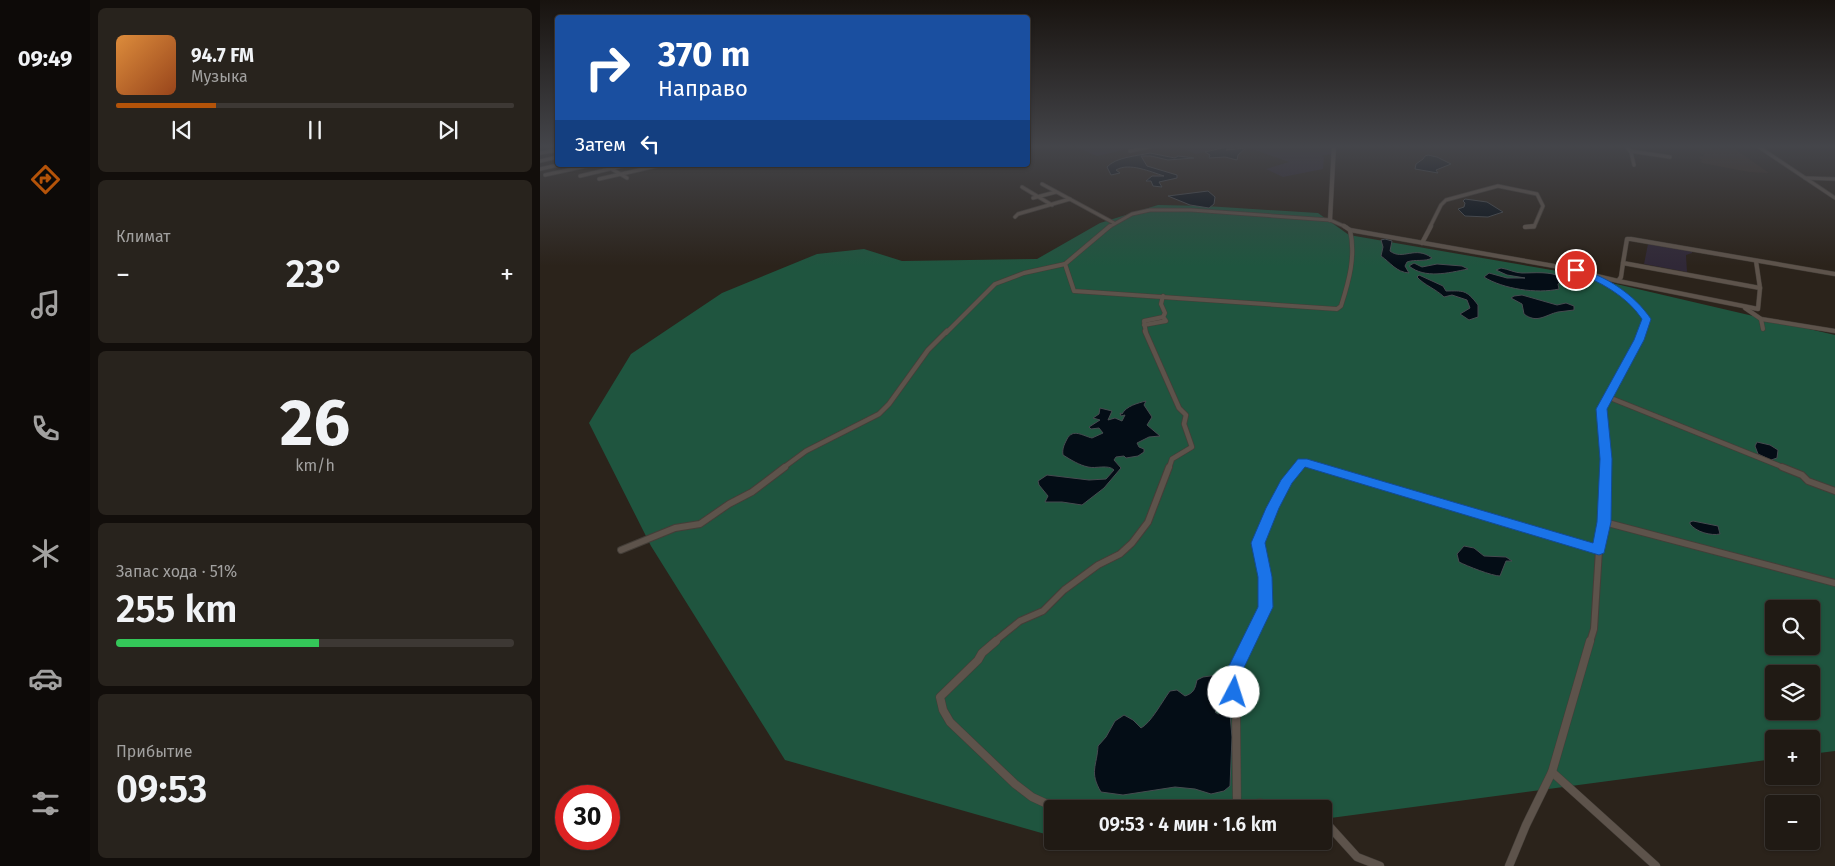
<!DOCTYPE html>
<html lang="ru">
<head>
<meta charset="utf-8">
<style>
	:root { --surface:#201a14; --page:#28231d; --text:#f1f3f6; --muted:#a2a1a0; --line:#3d3834; --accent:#b45309 }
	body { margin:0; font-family:"Fira Sans",sans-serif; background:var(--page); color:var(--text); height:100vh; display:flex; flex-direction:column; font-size:19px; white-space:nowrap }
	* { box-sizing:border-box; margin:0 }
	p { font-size:16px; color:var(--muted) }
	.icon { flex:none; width:28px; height:28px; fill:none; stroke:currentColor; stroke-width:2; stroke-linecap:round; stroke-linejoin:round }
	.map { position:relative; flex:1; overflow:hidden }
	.sheet { display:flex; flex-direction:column; gap:8px; padding:8px; background:#120e0b; width:450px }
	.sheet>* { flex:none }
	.top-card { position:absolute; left:15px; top:15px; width:475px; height:152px; border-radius:5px; box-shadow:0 1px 4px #0004,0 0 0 1px var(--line); background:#1a4fa0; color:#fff; overflow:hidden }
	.tools { position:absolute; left:1225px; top:600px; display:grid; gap:10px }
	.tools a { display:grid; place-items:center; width:55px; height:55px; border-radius:5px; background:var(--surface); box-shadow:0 1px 4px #0004,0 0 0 1px var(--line); font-size:25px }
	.speed { position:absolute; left:15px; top:785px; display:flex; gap:10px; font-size:25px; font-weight:700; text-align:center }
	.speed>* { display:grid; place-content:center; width:65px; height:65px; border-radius:50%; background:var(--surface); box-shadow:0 1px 4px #0004,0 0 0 1px var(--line); line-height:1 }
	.speed .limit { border:8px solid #d22; background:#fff; color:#111 }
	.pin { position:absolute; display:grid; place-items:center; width:42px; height:42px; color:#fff; margin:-21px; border:2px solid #fff; border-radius:50%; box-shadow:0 1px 5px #0007 }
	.me { position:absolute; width:55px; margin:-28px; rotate:5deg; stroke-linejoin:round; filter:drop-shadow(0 0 4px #0008) }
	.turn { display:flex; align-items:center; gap:18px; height:105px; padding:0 20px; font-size:22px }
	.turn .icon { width:65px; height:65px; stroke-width:2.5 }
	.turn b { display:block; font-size:35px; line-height:42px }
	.then { display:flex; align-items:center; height:48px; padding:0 20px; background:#0003; gap:10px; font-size:19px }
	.big { font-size:38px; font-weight:600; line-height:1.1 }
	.sheet .widget { flex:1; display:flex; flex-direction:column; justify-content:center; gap:8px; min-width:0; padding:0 18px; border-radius:8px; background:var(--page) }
	.sheet .dial { align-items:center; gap:0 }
	.dial b { font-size:65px; line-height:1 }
	.song { display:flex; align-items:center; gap:15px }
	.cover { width:60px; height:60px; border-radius:8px; background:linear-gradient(135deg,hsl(30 70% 55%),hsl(20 70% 35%)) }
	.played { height:5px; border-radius:2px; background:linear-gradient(90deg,var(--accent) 25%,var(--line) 25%) }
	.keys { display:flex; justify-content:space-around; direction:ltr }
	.heat { display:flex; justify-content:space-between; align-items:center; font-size:28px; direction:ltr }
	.charge { height:8px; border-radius:4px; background:linear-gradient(90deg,#34c759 51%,var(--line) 0) }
	.trip { position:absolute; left:504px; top:800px; width:288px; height:50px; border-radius:5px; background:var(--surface); box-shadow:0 1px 4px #0004,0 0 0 1px var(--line); font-weight:600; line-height:50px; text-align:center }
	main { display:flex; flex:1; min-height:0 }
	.tabs { display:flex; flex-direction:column; width:90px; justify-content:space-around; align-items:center; background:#0d0a08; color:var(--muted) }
	.tabs .icon { width:35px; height:35px }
	.tabs .active { color:var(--accent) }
	.tabs b { font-size:22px; color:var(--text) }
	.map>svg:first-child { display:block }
	.built { fill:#382a1f }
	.industrial { fill:#302837 }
	.green { fill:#1f553f; fill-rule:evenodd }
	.water { fill:#040d16; stroke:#464b50 }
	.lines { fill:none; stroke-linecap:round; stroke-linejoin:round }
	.minor-far4-casing { stroke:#443e38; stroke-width:4.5 }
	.minor-far3-casing { stroke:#443e38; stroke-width:5 }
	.minor-far2-casing { stroke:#443e38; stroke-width:6 }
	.minor-far1-casing { stroke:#443e38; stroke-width:8 }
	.minor-casing { stroke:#443e38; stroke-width:9 }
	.tertiary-casing { stroke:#443e38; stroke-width:5 }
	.minor-far4 { stroke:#5d534b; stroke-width:3 }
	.minor-far3 { stroke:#5d534b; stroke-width:4 }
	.minor-far2 { stroke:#5d534b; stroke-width:4.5 }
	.minor-far1 { stroke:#5d534b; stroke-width:6 }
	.minor { stroke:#5d534b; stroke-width:8 }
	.tertiary { stroke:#5d534b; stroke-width:4 }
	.route { fill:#1a73e8; stroke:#114b97 }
</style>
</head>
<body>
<main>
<nav class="tabs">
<b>09:49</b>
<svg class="icon active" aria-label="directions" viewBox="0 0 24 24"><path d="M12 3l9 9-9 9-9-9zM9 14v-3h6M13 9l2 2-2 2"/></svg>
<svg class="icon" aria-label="music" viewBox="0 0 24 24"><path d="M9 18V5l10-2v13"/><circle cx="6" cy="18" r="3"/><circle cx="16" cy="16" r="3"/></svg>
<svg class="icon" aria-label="phone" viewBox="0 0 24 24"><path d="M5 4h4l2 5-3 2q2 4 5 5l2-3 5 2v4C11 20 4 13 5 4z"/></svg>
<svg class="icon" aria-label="climate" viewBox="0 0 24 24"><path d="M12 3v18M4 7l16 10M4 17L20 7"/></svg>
<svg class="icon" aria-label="car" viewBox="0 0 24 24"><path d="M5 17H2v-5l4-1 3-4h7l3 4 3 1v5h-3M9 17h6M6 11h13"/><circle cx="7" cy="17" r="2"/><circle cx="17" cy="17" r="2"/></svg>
<svg class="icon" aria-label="filters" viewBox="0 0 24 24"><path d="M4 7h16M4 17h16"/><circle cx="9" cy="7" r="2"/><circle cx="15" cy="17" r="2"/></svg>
</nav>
<section class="sheet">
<div class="widget">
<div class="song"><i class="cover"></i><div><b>94.7 FM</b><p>Музыка</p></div></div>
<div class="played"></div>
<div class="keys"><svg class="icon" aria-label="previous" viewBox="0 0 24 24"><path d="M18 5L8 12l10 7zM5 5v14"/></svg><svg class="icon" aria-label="pause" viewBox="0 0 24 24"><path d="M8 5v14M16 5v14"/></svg><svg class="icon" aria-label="next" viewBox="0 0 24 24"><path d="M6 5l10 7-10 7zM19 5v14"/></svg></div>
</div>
<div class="widget"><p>Климат</p>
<div class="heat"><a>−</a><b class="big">23°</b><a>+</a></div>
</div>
<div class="widget dial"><b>26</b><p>km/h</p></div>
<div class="widget"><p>Запас хода · 51%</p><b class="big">255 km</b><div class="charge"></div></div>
<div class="widget"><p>Прибытие</p><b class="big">09:53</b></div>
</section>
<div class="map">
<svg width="1295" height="866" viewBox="0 0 1295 866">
	<rect width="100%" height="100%" fill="#2b231b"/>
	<path class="built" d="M1151 145 1195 149 1229 173 1209 172 1162 163 1159 161 1162 160 1159 157 1164 156Z"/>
	<g class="industrial">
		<path d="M532 145H605L557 156Z"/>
		<path d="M634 145H693L656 154Z"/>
		<path d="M701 145H792L791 154 781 156 784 157 783 169 743 177 726 169 749 162Z"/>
		<path d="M1108 244 1152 251V253L1146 255 1147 272 1104 264Z"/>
	</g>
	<g class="green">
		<path d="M618 205 666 206 778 213 809 235 1029 273 1295 335V751L1271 754V739H1234V759L783 819 782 809H512V836L245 760 111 546 49 423 91 354 182 293 277 254 324 249 362 261 497 259 560 223ZM1234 609H1271V646H1234ZM1234 674H1271V711H1234Z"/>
		<path d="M531 841H610L556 848Z"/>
	</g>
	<g class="water">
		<path d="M687 147H692L686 150 706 148 698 155 697 160 685 157 669 158 670 155 665 152Z"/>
		<path d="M610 153 635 158 638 156 654 158 628 160 611 156H601L607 166 637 175V178L619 182 622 187 613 186 611 181H606L612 176H624C611 172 589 162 576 170L580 173 571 175 567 167C576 157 597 156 610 153Z"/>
		<path d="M888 155 897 157 911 164 896 170 898 173 875 169 876 164 883 159 885 156Z"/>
		<path d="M668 191 675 197 674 204 669 208 650 205 628 196Z"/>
		<path d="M925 199 947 202 963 212 948 217 925 216 918 209 924 207 925 203 923 201Z"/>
		<path d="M845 239 852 241 850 251C863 261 875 245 892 258 885 262 875 259 867 262L865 266 869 273C856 272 851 263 841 256L843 247 841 240Z"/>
		<path d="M874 263 882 267 897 264 922 266 928 269C908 273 885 279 869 266Z"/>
		<path d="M961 268C968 269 975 273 982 273 995 273 1009 271 1022 277V280L1018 284 1019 289C997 294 963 289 944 277L949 273 967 278H985L967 275 956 270Z"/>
		<path d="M879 275 903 286 906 291C923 291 926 289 938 305V317L929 320 920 314 930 308 927 300 912 295 904 297C896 289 884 285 877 277Z"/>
		<path d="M982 295 1017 305 1026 303 1034 306V310C1029 311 1023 311 1018 312 1005 315 997 324 984 314L982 304 971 298 974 296Z"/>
		<path d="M606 401 604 405 612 417 607 425 620 436 609 437 597 443 599 447 604 449V452L598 456 586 458 584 456 576 457 574 460 581 468 564 488 542 505 522 502H505L508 496 499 485 498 481 507 475 549 480 566 479 574 470C568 464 556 469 548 467 539 465 531 460 523 455 522 449 524 445 527 439 533 428 543 436 552 438L563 433 559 428 551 429 549 427 560 420 553 418 559 414 560 408 572 411 568 420 575 418 582 421 585 415 581 416 580 413 582 414C586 406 598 403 606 401Z"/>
		<path d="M1217 442 1230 445 1238 450 1237 458 1231 460 1218 454 1215 446Z"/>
		<path d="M1153 521 1178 526 1180 534C1171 536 1156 532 1150 524V522Z"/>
		<path d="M924 546 934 548 944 556 966 557 972 561H966L960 576C952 576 927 566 919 562L917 554Z"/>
		<path d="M678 675C688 680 692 687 691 698L675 712 678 714 686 712 690 714 692 737 690 786 684 791 671 794 655 789 635 787 583 795 561 792C549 772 557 766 558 746L566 737 575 721 584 715 593 720 601 728C611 723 623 700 630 691L637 690 645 696C654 693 655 689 657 680L663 677Z"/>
	</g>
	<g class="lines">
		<defs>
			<g id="minor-far4">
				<path d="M1085 145 1091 152 1094 165"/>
				<path d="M1216 145 1295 198"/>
				<path d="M590 151 618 145"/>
				<path d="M1090 151 1130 157"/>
				<path d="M0 153 18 150"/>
				<path d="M0 161 18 157"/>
				<path d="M65 165 87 178"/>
				<path d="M0 169 18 165"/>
				<path d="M5 175 51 165"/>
				<path d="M40 176 86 165"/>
				<path d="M1265 178 1295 179"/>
				<path d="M59 179 121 165"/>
				<path d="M502 184 574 223"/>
				<path d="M482 187 512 205"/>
				<path d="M493 198 516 192"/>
				<path d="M475 217 478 214 530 199"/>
				<path d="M569 227 592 214 610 210H651L790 220 806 227"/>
				<path d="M890 227 901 205 906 200 958 186 997 194 1003 206 994 227H985"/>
			</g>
			<g id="minor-far3">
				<path d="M804 226 810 230 1014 266 1078 281 1081 277 1083 263 1220 288 1216 261"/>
				<path d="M985 227 994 226"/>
				<path d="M882 243 891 226"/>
				<path d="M1083 263 1087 239H1091L1295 274"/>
				<path d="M525 264 534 291 797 309 801 306C809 281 816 256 810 230"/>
				<path d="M1058 279C1076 290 1095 300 1106 319L1101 333"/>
				<path d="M1078 281 1218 309 1220 288"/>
				<path d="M1205 308 1221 319 1295 331"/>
				<path d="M1221 319 1223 329"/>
				<path d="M604 325 626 321 623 317"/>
				<path d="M406 333 455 284 484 273 525 264 570 226"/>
				<path d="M606 333 604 321 623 317 625 313 621 304 623 296"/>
			</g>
			<g id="minor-far2">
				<path d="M605 331 639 408 646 415 644 424 652 447 632 459 629 468"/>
				<path d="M1068 397 1245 468"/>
				<path d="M243 468 266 451 339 414 349 404 388 350 407 331"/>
				<path d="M758 468 763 462 784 468"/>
				<path d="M1066 468 1061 409 1102 331"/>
			</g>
			<g id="minor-far1">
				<path d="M780 467 1059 550"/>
				<path d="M1242 467 1262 475 1268 481 1295 491"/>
				<path d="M1064 522 1295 583"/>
				<path d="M81 550 135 528 160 524 189 504 212 492 245 467"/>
				<path d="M454 642 480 621 503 611 524 590 558 565 580 554 592 543 608 522 629 467"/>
				<path d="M708 642C720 617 728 605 725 576 724 566 717 552 718 542 722 520 744 483 759 467"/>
				<path d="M1050 642 1054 629 1059 550 1064 522 1066 467"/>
			</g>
			<g id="minor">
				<path d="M456 641 442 653 438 660 400 697 403 710 410 722 475 784 492 797 505 803 563 809"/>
				<path d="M1012 772 1116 866"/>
				<path d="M697 806 696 707 692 676 709 641"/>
				<path d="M685 809 720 803 748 809"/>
				<path d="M782 823 789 826 817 857 840 866"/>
				<path d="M969 866 986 825 1012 772 1050 641"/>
			</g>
			<path id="tertiary" d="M790 220 794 145"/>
		</defs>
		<use href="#minor-far4" class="minor-far4-casing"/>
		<use href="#minor-far3" class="minor-far3-casing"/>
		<use href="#minor-far2" class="minor-far2-casing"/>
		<use href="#minor-far1" class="minor-far1-casing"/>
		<use href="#minor" class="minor-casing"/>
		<use href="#tertiary" class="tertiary-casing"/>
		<use href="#minor-far4" class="minor-far4"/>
		<use href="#minor-far3" class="minor-far3"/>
		<use href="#minor-far2" class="minor-far2"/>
		<use href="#minor-far1" class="minor-far1"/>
		<use href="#minor" class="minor"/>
		<use href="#tertiary" class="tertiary"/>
	</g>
	<linearGradient id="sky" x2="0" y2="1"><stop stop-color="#18130f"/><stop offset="0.55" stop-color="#44454a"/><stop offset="1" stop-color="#44454a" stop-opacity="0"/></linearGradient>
	<rect width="1295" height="266" fill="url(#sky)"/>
	<path class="route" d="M1036 268C1065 275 1094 294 1111 319L1104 340 1067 409 1072 459 1071 522 1064 553 1059 555 765 467 752 483 739 508 725 543 732 577 733 607 700 676 702 692 700 697 694 699 688 697 684 676 718 607V577L711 543 726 508 741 480 758 459H767L1053 543 1057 522 1060 459 1056 409 1094 340 1102 319C1087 296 1058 280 1033 272V269Z"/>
</svg>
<div class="tools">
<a><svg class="icon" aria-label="search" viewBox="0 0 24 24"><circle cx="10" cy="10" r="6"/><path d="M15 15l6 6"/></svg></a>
<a><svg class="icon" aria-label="layers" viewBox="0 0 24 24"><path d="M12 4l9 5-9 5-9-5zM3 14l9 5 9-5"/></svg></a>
<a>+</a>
<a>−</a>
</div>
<div class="speed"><div class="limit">30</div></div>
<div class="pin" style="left:1036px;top:270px;background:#d93025"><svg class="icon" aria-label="arrive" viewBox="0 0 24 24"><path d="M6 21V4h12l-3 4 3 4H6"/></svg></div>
<svg class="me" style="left:694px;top:692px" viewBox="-20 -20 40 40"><circle r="19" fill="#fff"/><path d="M0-13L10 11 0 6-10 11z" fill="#1a73e8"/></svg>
<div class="trip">09:53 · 4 мин · 1.6 km</div>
<div class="top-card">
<div class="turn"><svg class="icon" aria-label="right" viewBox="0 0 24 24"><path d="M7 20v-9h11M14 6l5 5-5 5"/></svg><div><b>370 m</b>Направо</div></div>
<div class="then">Затем<svg class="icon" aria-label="left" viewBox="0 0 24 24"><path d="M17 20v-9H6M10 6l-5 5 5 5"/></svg></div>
</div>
</div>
</main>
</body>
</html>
